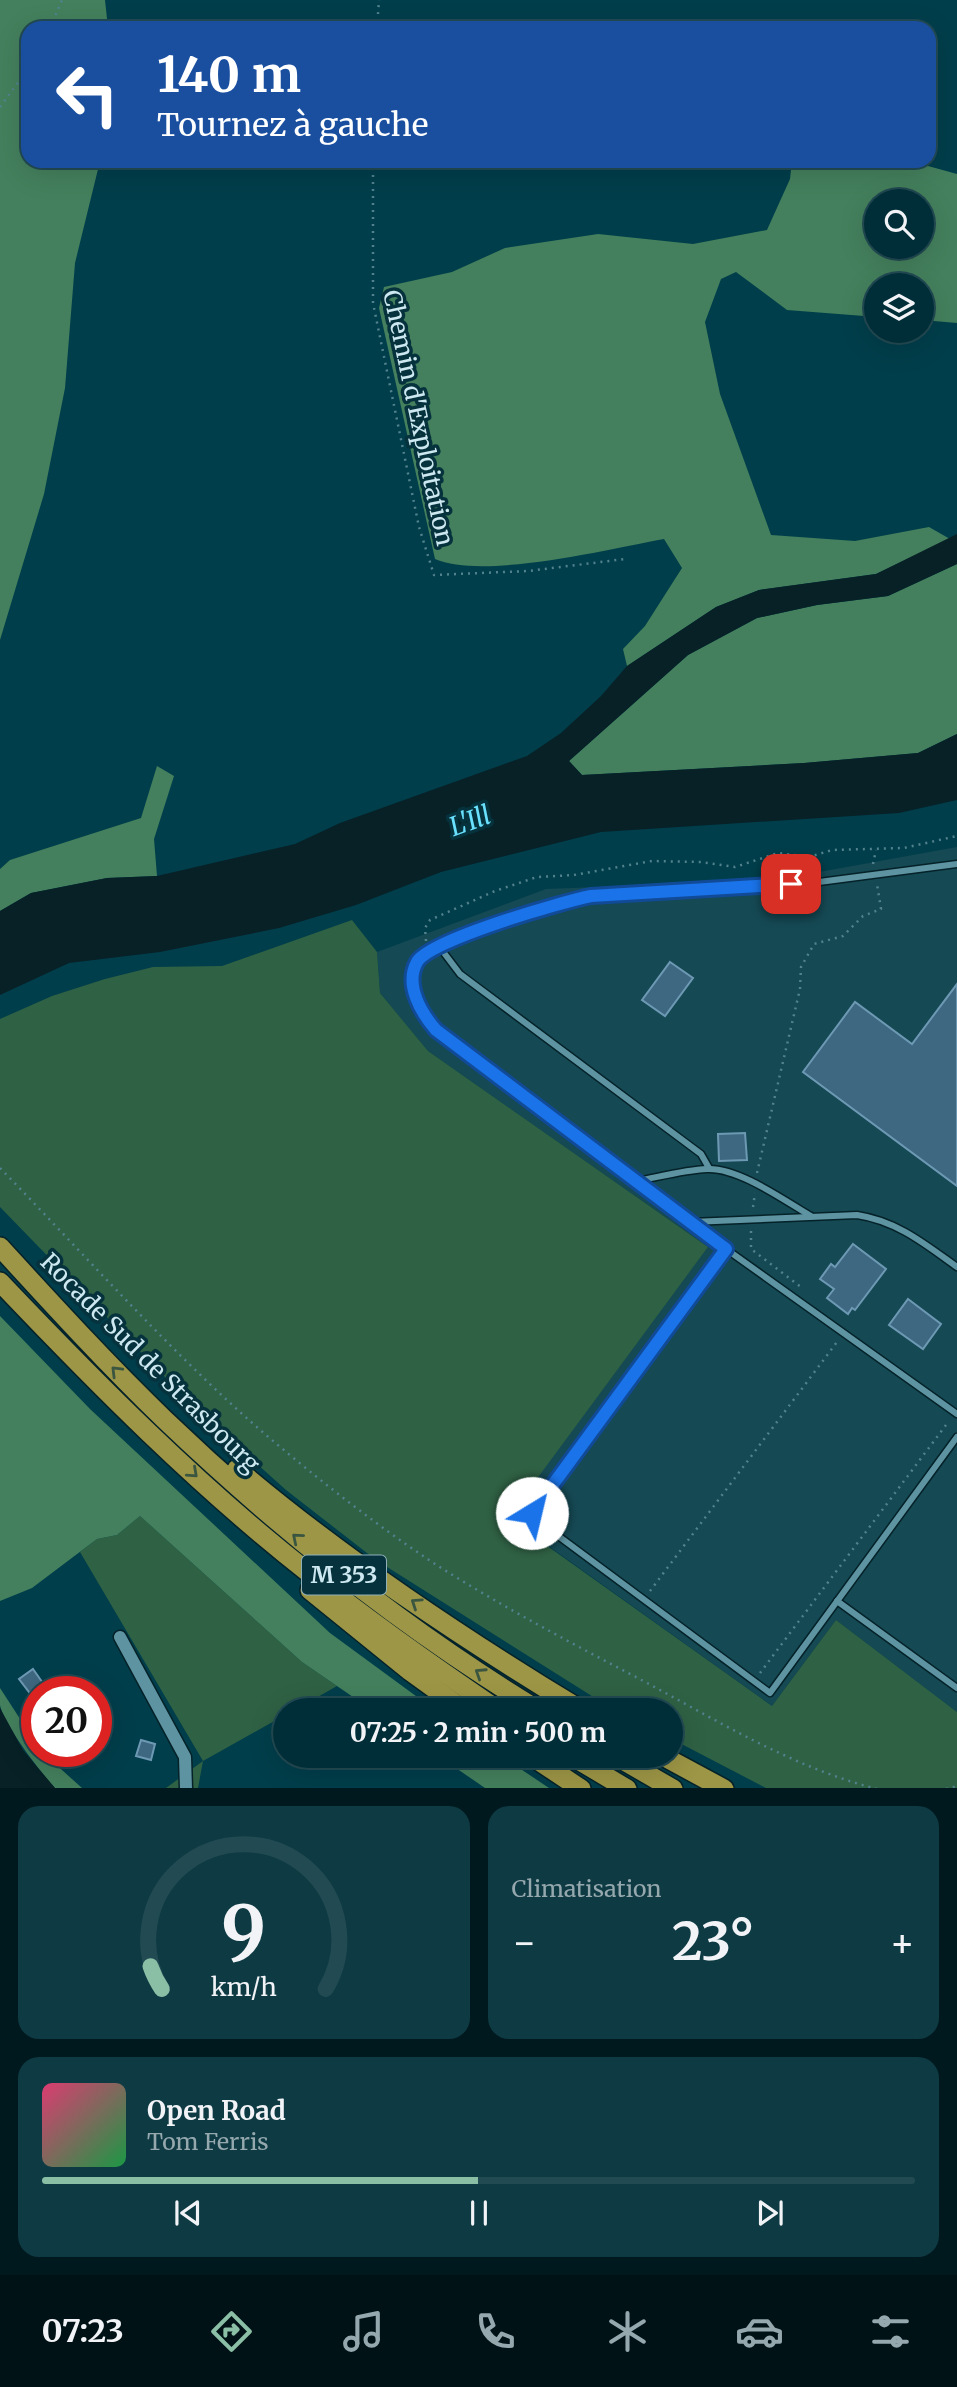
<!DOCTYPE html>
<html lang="fr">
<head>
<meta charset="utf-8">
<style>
	:root { --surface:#002e38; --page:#0e3a43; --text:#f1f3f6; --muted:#95a8ae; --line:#224a53; --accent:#8abfa5 }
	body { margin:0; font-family:Merriweather,serif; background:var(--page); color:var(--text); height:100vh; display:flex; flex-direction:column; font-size:26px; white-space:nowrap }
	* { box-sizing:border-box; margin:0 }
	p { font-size:23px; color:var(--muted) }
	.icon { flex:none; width:38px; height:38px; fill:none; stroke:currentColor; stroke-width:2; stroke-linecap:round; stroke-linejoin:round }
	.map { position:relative; height:1788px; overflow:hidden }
	.side { display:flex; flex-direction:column; gap:18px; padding:18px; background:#00191f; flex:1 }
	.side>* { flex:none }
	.banner { position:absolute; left:21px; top:21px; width:915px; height:147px; border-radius:21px; box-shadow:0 7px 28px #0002,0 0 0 2px var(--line); background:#1a4fa0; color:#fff; overflow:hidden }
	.fabs { position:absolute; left:864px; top:189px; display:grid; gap:14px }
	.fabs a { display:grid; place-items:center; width:70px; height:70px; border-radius:50%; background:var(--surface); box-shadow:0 7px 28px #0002,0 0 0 2px var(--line); font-size:35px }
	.speed { position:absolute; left:21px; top:1676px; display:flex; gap:14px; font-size:35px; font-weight:700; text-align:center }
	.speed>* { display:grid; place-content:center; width:91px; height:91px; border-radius:50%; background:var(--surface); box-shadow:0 7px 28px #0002,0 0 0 2px var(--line); line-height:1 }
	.speed .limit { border:10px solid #d22; background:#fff; color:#111 }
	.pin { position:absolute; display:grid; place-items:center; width:60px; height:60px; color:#fff; margin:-30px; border-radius:14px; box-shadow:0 4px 10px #0006 }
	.me { position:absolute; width:77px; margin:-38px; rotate:36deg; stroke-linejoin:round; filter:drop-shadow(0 0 5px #0008) }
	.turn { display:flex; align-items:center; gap:24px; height:147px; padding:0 21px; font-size:32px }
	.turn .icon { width:91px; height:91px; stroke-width:2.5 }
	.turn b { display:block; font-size:49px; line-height:60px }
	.big { font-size:52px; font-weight:700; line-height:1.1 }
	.side .tile { flex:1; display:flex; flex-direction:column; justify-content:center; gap:10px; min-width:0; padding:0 24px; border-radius:21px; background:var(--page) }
	.side .dial { align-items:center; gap:0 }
	.dial svg { height:182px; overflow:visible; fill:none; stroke:var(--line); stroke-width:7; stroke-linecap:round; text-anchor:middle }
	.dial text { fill:var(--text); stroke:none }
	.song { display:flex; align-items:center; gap:21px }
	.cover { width:84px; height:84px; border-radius:10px; background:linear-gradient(135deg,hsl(340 70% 55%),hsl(140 70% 35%)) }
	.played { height:7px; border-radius:4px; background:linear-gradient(90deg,var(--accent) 50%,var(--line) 50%) }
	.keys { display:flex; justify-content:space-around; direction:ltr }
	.heat { display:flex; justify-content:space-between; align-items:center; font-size:38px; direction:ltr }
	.side .tiles { flex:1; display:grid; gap:18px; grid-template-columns:1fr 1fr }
	.tile:last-child { grid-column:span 2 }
	.trip { position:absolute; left:273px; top:1698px; width:410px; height:70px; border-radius:35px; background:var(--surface); box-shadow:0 7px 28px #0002,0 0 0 2px var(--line); font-weight:700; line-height:70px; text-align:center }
	.dock { display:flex; height:112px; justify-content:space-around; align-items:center; background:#001216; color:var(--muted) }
	.dock .icon { width:49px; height:49px }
	.dock .current { color:var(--accent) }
	.dock b { font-size:32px; color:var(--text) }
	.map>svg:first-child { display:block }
	.built { fill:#154954 }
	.green { fill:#2f6144 }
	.forest { fill:#44805d; fill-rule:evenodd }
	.water { fill:#072127 }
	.building { fill:#3e6881; stroke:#6e99b4; stroke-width:2 }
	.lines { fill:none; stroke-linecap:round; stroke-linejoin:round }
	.service-casing { stroke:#052229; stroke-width:9 }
	.minor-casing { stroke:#052229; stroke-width:15 }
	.trunk-casing { stroke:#052229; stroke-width:22 }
	.path { stroke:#51828d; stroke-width:2.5; stroke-dasharray:2 5; stroke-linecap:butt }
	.service { stroke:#5e94a2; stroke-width:6 }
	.minor { stroke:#5e94a2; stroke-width:12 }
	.trunk { stroke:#9d9646; stroke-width:19 }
	.oneway { stroke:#3a5540 }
	.route-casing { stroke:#114b97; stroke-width:18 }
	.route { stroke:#1a73e8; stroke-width:12 }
	.labels { text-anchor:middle; stroke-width:7; stroke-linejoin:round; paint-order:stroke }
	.shield { fill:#05323c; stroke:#91b1ba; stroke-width:2 }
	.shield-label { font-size:23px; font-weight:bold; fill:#cde8f0 }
	.street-label { font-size:24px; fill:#cde8f0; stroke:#05323c }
	.water-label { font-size:26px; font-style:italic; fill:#68e0fe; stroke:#05323c }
</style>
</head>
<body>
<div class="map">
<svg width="957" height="1789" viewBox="0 0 957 1789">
	<rect width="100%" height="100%" fill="#003e4b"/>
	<path class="built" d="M957 847V1712L836 1620 772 1706 508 1517 708 1247 428 1051 380 993 377 952 546 889 775 880Z"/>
	<g class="green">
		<path d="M352 920 377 952 380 993 428 1051 708 1247 508 1518 772 1706 836 1620 957 1712V1788H766L670 1738V1710H614L376 1560 286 1490 200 1413 0 1207V1019L52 996 105 979 153 967 222 966Z"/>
		<path d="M140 1516 302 1662 337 1686 295 1710H285V1715L203 1761 198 1788H166L203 1761 80 1552 97 1539 117 1535Z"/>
	</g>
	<g class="forest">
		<path d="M0 0H105L108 28H28V161H100L75 263 65 388 44 494 0 640Z"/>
		<path d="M792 161H910L957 174V323L922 320V285H877V317L787 310 736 272 721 279 705 322 720 394 771 535 855 541 929 527 950 539 876 574 759 590 716 607 627 666 623 649 645 626 682 568 664 539C609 549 484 580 435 559L379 308 384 287 452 272 505 248 598 234 693 244 767 230 790 179ZM877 201H922V247H877Z"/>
		<path d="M957 564V734L918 753 804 763 582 775 569 761 688 655 757 618 817 605 888 596Z"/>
		<path d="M157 766 174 776 154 839 157 876 107 878 31 893 0 911V869L10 860 141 818Z"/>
		<path d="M0 1316 90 1409 330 1633 435 1710H372L302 1662 140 1516 117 1535 97 1539 32 1588 0 1601Z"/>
		<path d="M0 1688 37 1745V1752H42L82 1788H55C42 1774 3 1724 0 1705 0 1700 0 1694 0 1688Z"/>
		<path d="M437 1755H500L549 1788H485Z"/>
	</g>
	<g class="water">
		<path d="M957 534V564L888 596 817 605 757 618 688 655 569 761 582 775 804 763 918 753 957 734V800L899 813 601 832 441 872 356 905 279 928 160 952 69 963 0 995V911L31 893 107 878 157 876 295 844 340 823 527 756 561 733 601 696 627 666 716 607 759 590 876 574Z"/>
		<path d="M0 1708 23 1750 55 1788H0Z"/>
	</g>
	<g class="building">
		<path d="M670 962 693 978 665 1016 642 1000Z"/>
		<path d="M957 984V1186L803 1072 855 1002 912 1044Z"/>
		<path d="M745 1133 747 1160 719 1161 718 1134Z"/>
		<path d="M853 1244 886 1269 855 1310 852 1308 848 1314 827 1298 834 1289 820 1279 831 1264 835 1267Z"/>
		<path d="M908 1299 941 1324 923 1349 889 1325Z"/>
		<path d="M33 1669 45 1686 32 1696 19 1679Z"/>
		<path d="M141 1740 155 1744 151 1760 136 1756Z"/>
	</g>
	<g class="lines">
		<defs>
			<g id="service">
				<path d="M957 864 819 882 591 896C562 902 429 940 417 962 404 985 422 1014 436 1030L726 1249 957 1414"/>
				<path d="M438 945 460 974 701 1154 709 1168"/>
				<path d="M637 1181C659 1177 684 1170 707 1169 738 1167 785 1201 811 1216"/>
				<path d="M691 1222 857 1215C897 1221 925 1244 957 1267"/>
				<path d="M726 1249 532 1512 534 1518 770 1693 957 1437"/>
				<path d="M837 1601 957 1688"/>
			</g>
			<path id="minor" d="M120 1637 185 1757 186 1789"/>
			<g id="trunk">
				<path d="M0 1247C54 1306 108 1365 165 1420 279 1529 403 1628 538 1710"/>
				<path d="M0 1282C97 1384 198 1486 309 1573 370 1622 433 1666 498 1710"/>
				<path d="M237 1469C343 1559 462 1638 581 1710"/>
				<path d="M310 1590 410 1671 464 1710"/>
				<path d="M530 1755 581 1789"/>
				<path d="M570 1755 627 1789"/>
				<path d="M614 1755 673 1789"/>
				<path d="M661 1755 724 1789"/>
			</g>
		</defs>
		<use href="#service" class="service-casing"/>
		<use href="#minor" class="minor-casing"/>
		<use href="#trunk" class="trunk-casing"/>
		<g class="path">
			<path d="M50 28 62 0"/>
			<path d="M377 28 379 0"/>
			<path d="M0 107 28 69"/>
			<path d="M373 161V303L419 527 434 575 528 571 625 559"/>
			<path d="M873 864 876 850"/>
			<path d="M426 941 425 928 430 920 495 891 537 877 574 875 652 861 701 862 735 867 778 853 809 857 832 850 904 848 957 836"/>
			<path d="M0 1168C88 1258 171 1353 266 1435 319 1480 376 1525 435 1564 504 1608 577 1646 649 1684 723 1724 795 1768 877 1789"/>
			<path d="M757 1173 800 989 801 967 814 944 843 936 863 916 881 909 877 884"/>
			<path d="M753 1207 755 1193"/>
			<path d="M751 1231V1249L801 1287"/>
			<path d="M650 1591 837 1342"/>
			<path d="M760 1673 949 1421"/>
			<path d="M946 1789 957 1786"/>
		</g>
		<use href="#service" class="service"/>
		<use href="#minor" class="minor"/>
		<use href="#trunk" class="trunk"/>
	</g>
	<defs><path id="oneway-chevron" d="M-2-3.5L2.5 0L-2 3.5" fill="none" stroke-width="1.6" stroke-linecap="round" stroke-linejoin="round" transform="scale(1.75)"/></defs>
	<g class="oneway">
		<use href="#oneway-chevron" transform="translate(116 1371) rotate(-135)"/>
		<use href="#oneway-chevron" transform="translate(193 1473) rotate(42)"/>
		<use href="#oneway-chevron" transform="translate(297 1538) rotate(-140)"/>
		<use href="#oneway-chevron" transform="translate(416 1603) rotate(-146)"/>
		<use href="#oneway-chevron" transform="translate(480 1673) rotate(-147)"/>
	</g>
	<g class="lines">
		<defs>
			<path id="route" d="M532 1513 726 1249 436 1030C422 1014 404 985 417 962 429 940 562 902 591 896L791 884"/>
		</defs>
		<use href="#route" class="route-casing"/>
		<use href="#route" class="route"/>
	</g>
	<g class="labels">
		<rect class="shield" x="302" y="1555.5" width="84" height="39" rx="5"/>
		<g class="shield-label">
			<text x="344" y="1583">M 353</text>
		</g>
		<g class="street-label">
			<text transform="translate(418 418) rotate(78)" y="8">Chemin d'Exploitation</text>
			<text transform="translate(150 1363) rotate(45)" y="8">Rocade Sud de Strasbourg</text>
		</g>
		<g class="water-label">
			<text transform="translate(470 821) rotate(-20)" y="9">L'Ill</text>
		</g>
	</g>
</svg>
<div class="fabs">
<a><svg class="icon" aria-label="search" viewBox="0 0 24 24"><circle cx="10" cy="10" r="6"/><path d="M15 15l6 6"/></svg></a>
<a><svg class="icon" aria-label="layers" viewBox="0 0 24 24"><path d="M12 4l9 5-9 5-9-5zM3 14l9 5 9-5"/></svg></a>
</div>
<div class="speed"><div class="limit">20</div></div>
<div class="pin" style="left:791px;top:884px;background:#d93025"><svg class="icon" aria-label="arrive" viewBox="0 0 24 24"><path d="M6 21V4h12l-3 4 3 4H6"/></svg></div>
<svg class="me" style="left:532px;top:1513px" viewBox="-20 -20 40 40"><circle r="19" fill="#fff"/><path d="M0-13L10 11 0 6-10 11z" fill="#1a73e8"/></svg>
<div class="trip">07:25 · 2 min · 500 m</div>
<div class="banner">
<div class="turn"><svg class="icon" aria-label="left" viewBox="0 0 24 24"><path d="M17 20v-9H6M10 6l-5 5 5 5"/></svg><div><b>140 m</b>Tournez à gauche</div></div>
</div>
</div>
<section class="side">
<div class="tiles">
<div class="tile dial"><svg viewBox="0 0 100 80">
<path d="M14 69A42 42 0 1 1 86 69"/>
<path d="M14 69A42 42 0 0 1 9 59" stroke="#8abfa5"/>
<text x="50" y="56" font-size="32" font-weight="700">9</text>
<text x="50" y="72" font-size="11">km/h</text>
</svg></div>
<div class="tile"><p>Climatisation</p>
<div class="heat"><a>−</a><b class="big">23°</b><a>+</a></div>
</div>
<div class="tile">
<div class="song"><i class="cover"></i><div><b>Open Road</b><p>Tom Ferris</p></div></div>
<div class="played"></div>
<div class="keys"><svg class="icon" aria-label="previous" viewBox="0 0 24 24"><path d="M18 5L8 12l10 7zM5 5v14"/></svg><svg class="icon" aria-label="pause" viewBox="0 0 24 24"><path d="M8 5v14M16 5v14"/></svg><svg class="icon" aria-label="next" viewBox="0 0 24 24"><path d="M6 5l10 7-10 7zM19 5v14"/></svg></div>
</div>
</div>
</section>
<nav class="dock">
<b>07:23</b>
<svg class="icon current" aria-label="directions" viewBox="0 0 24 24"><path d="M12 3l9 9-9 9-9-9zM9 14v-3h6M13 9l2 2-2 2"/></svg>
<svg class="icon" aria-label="music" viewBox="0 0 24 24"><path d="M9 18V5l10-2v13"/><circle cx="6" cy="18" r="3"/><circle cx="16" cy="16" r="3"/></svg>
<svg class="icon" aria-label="phone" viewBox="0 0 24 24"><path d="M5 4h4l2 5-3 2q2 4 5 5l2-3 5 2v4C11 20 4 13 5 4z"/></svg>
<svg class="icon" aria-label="climate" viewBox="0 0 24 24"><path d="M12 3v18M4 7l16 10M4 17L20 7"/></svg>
<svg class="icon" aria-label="car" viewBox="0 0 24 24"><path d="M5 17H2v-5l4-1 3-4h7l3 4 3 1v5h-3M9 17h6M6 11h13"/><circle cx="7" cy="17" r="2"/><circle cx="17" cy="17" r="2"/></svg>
<svg class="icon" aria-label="filters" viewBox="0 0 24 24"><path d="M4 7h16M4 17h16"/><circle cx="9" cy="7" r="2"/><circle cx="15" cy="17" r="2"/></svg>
</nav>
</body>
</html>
